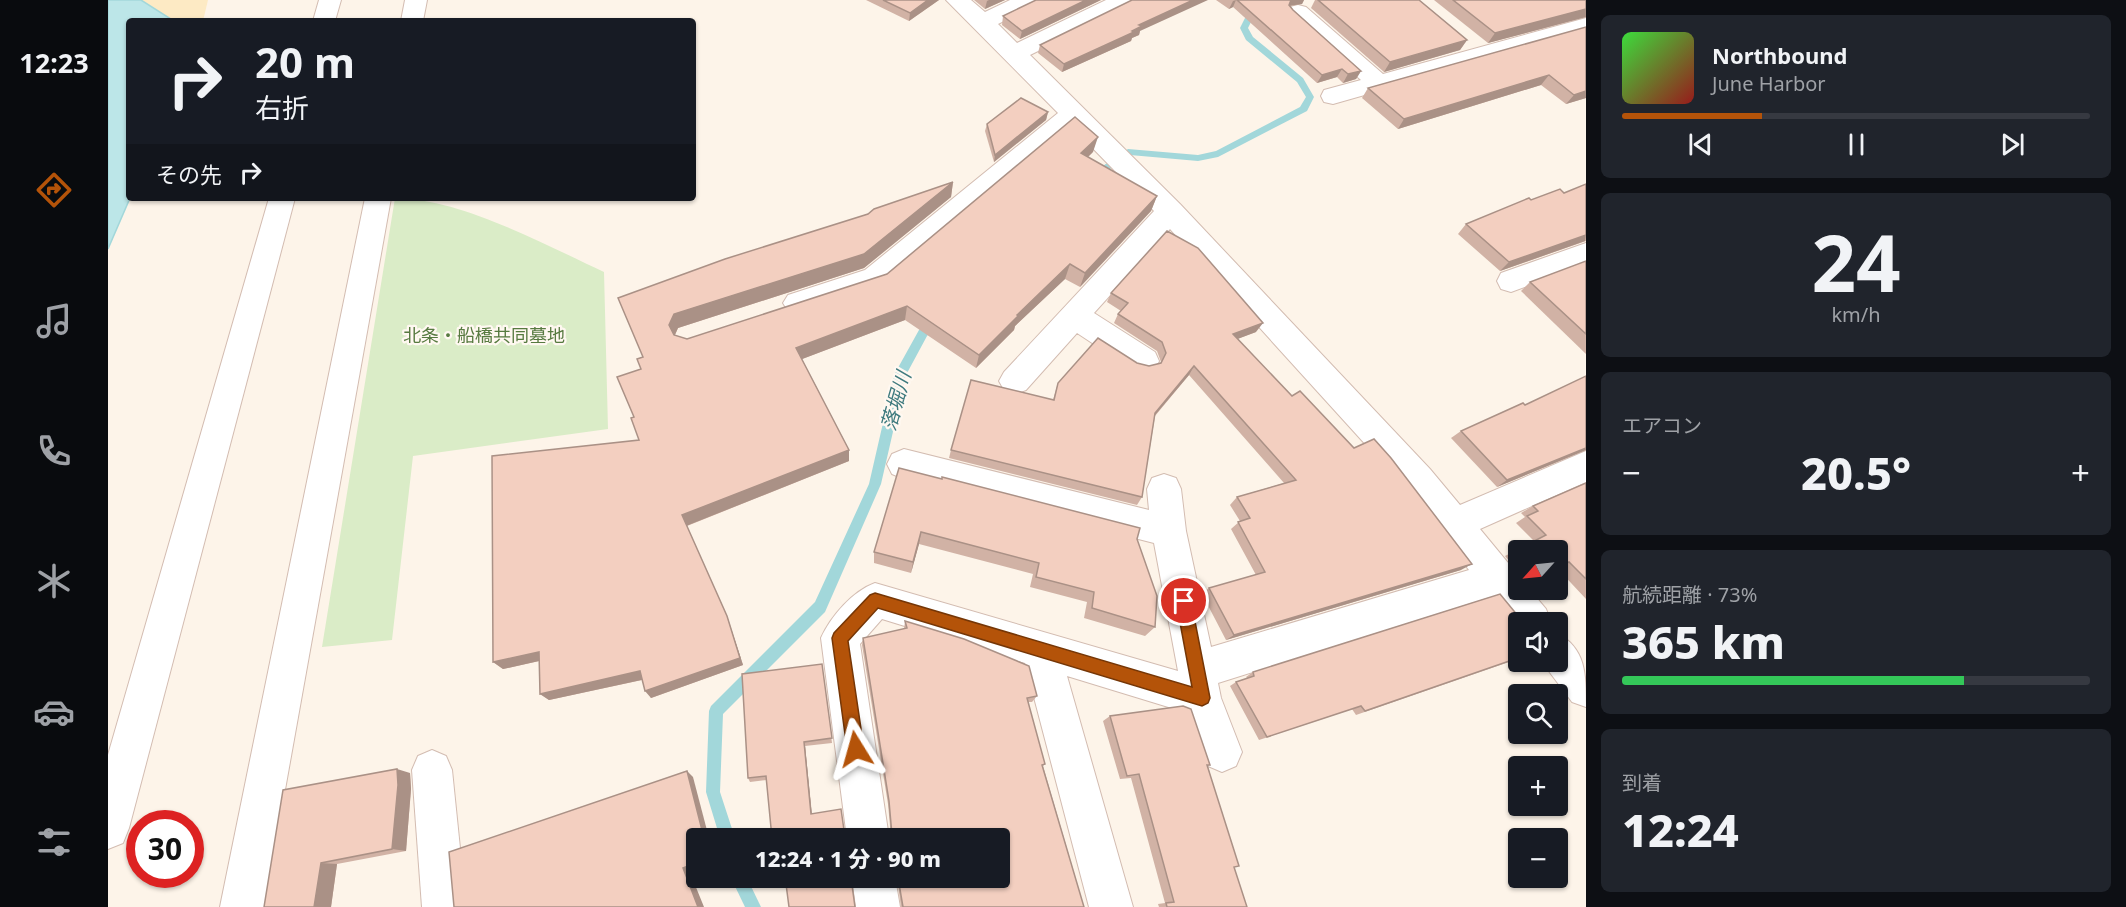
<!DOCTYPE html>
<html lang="ja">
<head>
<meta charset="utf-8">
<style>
	:root { --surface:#171b24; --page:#20242c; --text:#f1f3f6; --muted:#9ea1a6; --line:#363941; --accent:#b45309 }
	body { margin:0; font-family:"Noto Sans","Noto Sans JP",sans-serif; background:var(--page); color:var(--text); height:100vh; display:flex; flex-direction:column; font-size:22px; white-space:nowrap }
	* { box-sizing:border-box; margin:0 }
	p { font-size:20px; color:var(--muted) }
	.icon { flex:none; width:33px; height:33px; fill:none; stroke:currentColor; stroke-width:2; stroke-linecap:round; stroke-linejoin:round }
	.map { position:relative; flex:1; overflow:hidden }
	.details { display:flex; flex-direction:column; gap:15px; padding:15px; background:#0d0f14; width:540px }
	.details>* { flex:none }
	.hud { position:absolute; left:18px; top:18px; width:570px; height:183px; border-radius:6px; box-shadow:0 2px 4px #0004; background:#171b24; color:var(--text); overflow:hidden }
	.needle { width:39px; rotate:243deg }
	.fabs { position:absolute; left:1400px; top:540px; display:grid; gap:12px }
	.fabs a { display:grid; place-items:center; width:60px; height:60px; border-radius:6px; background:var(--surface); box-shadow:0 2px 4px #0004; font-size:30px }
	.speed { position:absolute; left:18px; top:810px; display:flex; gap:12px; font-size:30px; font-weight:700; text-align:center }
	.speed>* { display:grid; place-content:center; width:78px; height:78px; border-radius:50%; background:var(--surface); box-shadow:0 2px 4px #0004; line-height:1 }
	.speed .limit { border:9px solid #d22; background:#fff; color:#111 }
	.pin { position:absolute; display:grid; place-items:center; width:51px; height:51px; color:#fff; margin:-26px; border:3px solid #fff; border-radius:50%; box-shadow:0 2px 6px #0007 }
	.me { position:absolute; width:66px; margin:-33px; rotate:352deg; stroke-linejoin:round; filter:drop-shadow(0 0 4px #0008) }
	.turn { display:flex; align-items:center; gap:21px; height:126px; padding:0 30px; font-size:27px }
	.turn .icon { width:78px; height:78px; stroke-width:2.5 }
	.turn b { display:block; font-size:42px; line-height:51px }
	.then { display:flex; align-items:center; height:57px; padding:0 30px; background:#0003; gap:12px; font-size:22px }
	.big { font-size:45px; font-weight:800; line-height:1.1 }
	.details .widget { flex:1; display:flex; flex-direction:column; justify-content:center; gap:9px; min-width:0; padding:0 21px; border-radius:9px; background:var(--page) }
	.details .dial { align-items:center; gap:0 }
	.dial b { font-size:78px; line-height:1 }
	.song { display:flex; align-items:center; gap:18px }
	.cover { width:72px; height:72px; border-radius:9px; background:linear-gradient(135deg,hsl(120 70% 55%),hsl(0 70% 35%)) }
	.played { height:6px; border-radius:3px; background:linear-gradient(90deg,var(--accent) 30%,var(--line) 30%) }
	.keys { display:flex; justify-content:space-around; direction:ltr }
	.heat { display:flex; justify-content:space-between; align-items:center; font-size:33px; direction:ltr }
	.charge { height:9px; border-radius:4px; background:linear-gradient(90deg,#34c759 73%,var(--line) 0) }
	.trip { position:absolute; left:578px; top:828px; width:324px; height:60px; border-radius:6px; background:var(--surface); box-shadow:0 2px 4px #0004; font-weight:800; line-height:60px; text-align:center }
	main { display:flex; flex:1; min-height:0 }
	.dock { display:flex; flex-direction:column; width:108px; justify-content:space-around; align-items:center; background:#090b0e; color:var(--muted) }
	.dock .icon { width:42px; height:42px }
	.dock .on { color:var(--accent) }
	.dock b { font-size:27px; color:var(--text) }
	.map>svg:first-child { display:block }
	.green { fill:#daecc7 }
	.sand { fill:#fdeac4 }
	.water { fill:#bce6e8; stroke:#a2d7da; stroke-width:1.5 }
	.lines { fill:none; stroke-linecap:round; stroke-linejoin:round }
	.stream { fill:#a2d7da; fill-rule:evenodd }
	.minor-casing { stroke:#d3bcb1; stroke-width:2 }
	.minor { fill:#fff; fill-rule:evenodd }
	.wall { fill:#d1b2a5 }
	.shaded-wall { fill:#aa9186 }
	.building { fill:#f3cfc0; stroke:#aa9186; stroke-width:1.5 }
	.route { fill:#b45309; stroke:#753606; stroke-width:1.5 }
	.labels { text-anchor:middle; stroke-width:4.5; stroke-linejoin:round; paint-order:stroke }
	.park-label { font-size:18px; fill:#577a40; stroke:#fff8f1 }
	.water-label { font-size:20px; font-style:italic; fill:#3e7a7e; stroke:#fff8f1 }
</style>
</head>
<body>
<main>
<nav class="dock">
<b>12:23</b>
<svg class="icon on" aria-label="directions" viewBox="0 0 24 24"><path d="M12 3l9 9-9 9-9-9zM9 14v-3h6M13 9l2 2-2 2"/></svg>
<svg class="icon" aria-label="music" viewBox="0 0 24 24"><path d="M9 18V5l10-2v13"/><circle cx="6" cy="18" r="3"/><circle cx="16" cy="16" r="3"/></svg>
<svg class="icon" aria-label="phone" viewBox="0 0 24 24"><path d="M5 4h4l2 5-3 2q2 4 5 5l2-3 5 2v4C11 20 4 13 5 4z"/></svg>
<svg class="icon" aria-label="climate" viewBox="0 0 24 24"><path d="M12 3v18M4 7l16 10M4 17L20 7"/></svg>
<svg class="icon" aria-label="car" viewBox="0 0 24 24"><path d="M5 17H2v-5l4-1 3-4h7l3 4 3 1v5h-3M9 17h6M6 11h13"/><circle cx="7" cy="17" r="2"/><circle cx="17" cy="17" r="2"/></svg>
<svg class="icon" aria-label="filters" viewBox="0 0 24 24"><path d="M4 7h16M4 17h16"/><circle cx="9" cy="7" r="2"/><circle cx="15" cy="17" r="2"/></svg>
</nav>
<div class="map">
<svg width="1478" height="907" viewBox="0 0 1478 907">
	<rect width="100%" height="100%" fill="#fdf4e9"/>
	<path class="green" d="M287 198C351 198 438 245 496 272L500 429 305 456 284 640 214 647Z"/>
	<path class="sand" d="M33 0H100L95 21H66Z"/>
	<path class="water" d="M0 0H33L66 21H21L22 198 0 249Z"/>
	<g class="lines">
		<g class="stream">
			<path d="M1146 0H1154L1140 28 1145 37 1195 78 1206 97 1199 111 1110 157 1090 161 1022 155 989 178H983V174L1020 149 1090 155 1108 151 1192 107 1198 97 1189 82 1138 40 1132 28Z"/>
			<path d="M827 316 832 320 819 336 798 375 773 484 717 612 615 714 612 792 627 838H612L598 792 601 711 603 706 707 602 761 484 786 375 811 330 823 317Z"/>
			<path d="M623 878H639L653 907H637Z"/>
		</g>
		<defs>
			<g id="minor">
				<path d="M211 0H233L227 21H205Z"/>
				<path d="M297 0H319L315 21H293Z"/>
				<path d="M838 0H863L877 12 902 0H931L928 5 890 24 909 43 998 0H1026L1023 5 922 55 1072 204 1322 469 1352 505 1478 451V482L1372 529 1410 575V590H1422L1438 609 1443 622H1410V632L1382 597 1110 683 1113 698 1134 752 1128 766 1114 772 1100 766 1080 713 959 676 1025 907H981L917 663 774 619 752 644 781 838H739L713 638C723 616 745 591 767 583L1070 671 1046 543 796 479 784 474 779 464 784 454 796 449 1041 510 1039 489 1044 478 1056 474 1068 478 1073 489 1078 531 1103 647 1361 570 1298 489 1062 229 986 313 1047 352 1051 361 1047 370 1036 373 1025 370 969 333 918 390 907 394 896 390 891 381 896 372 1046 211 965 128 777 286 690 314 680 311 675 303 680 295 757 270 950 113Z"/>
				<path d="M1190 5 1198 7 1275 74 1478 18V32L1225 104 1216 102 1213 96 1216 90 1253 80 1182 17 1179 12 1182 7Z"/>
				<path d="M161 198H187L21 828 15 843 0 849V755Z"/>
				<path d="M257 198H283L156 907H112Z"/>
				<path d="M1478 243V264L1403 292 1393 289 1389 281 1393 273Z"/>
				<path d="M1449 633C1478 649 1478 673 1478 707L1464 702 1434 662H1449Z"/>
				<path d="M324 750 338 756 344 770 358 907H314L304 770 310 756Z"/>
				<path d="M744 878H787L792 907H748Z"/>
			</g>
		</defs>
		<use href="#minor" class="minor-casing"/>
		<use href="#minor" class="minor"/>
	</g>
	<g class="wall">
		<path d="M758 0H831L801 21Z"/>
		<path d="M866 0H897L877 9Z"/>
		<path d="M928 0H993L912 39 894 25 895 16Z"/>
		<path d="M1108 0H1196L1194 4 1182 6 1185 10 1253 71 1248 79 1235 83 1229 77 1209 83 1125 7 1121 9Z"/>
		<path d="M1207 0H1311L1359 40 1352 50 1276 72 1203 8Z"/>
		<path d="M1326 0H1478V17L1380 43Z"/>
		<path d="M1478 27V98L1458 104 1433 85 1290 129 1254 98 1260 88Z"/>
		<path d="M1032 31 1031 35 1024 38 1023 41 954 72 930 53 932 45Z"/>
		<path d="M940 112 938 120 886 162 877 131 879 124Z"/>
		<path d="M985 152 980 157 1049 196 1043 211 972 287 957 279 907 326 906 330 868 368 797 320 694 359 741 450V461L579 526 619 616 635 665 543 698 534 680 441 700 432 694 431 661 395 669 385 662 531 440 526 417 535 357 510 298 760 214 845 182 843 197 756 268 570 328 567 335 579 339 779 274Z"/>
		<path d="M1478 184V241L1392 271 1350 234 1358 224 1423 200 1456 193Z"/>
		<path d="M1478 261V354L1413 291 1422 282Z"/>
		<path d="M1003 293 1148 332 1129 339 1353 570 1118 640 1094 594 1101 588 1148 575 1123 529 1132 521 1122 505 1129 497 1176 483 1081 375 1047 416 1034 497 1029 505 841 458 843 450 945 400 950 383 1029 363 1041 366 1052 363 1053 362 1049 351 1006 323 1010 314 1013 311 999 302Z"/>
		<path d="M1417 405 1478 450 1389 487 1343 438 1353 431Z"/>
		<path d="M791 468 1029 539 1047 627 1037 636 976 618 979 602 922 587 925 574 811 544 803 573 766 563V552Z"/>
		<path d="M1478 483V599L1449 568 1410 550V571L1397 556 1426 541 1408 523 1417 517 1413 513 1425 506Z"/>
		<path d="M797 621 929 696 924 702H920L937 764 935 766 976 907H793L789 878H891L664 838 659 780 642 782 640 778 714 664 724 743 697 746 704 814 737 837 782 838 783 837 780 804 754 645 755 638 796 629Z"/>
		<path d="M1401 662 1248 715 1244 709 1151 740 1122 686 1128 682 1139 678 1138 677 1145 672Z"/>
		<path d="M1002 716 1102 765 1100 766 1126 867 1139 907H1051L1050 904 1057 903 1023 778 1012 779 995 721Z"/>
		<path d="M302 773 303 789 298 851 229 864 223 907H156Z"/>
	</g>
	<g class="shaded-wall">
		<path d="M820 0H831L801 21 802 13Z"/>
		<path d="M881 0H897L877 9 879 1Z"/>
		<path d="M978 0H993L912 39 914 31Z"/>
		<path d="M1085 0H1100L1032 31 1031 35 1024 38 1023 41 954 72 956 64 1024 31 1031 25Z"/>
		<path d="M1128 0 1125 7 1121 9 1125 1Z"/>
		<path d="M1183 0H1196L1194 4 1180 6Z"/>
		<path d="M1478 9V17L1380 43 1387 33Z"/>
		<path d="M1359 40 1352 50 1276 72 1282 62Z"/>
		<path d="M1234 69 1229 77 1209 83 1214 75Z"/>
		<path d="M1253 71 1248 79 1235 83 1240 74Z"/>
		<path d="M1441 75 1433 85 1290 129 1296 119Z"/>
		<path d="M1478 91V98L1458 104 1466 95Z"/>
		<path d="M940 112 938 120 886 162 887 155Z"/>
		<path d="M990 137 985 152 968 168 973 153Z"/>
		<path d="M845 182 843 197 756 268 570 328 565 339 561 325 566 314Z"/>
		<path d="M1049 196 1043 211 972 287 977 273Z"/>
		<path d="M1478 235 1477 241 1392 271 1401 262Z"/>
		<path d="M962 264 957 279 907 326 906 330 868 368 871 355 909 315Z"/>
		<path d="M799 306 797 320 689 361 688 348Z"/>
		<path d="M1155 323 1148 332 1119 343 1125 334Z"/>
		<path d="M1086 366 1081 375 1042 421 1047 413Z"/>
		<path d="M1478 448V450L1389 487 1399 480Z"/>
		<path d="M741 450V461L578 526 574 515Z"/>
		<path d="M813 532 811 544 803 573 805 562Z"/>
		<path d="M1364 564 1353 570 1118 640 1126 635Z"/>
		<path d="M619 616 635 665 543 698 537 691Z"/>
		<path d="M431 652 440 659 395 669 385 662Z"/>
		<path d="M532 671 538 679 441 700 432 694Z"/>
		<path d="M696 742 697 746 704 817 703 814Z"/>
		<path d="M289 769 302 773 303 789 298 851 284 849Z"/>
		<path d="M579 771 585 777 601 838H596Z"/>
		<path d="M213 863 229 864 223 907H206Z"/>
		<path d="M588 863V868L581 870 596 907H590L575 868Z"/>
	</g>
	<g class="building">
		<path d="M775 0H820L802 13Z"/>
		<path d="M928 0H978L914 31 895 16Z"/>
		<path d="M1024 0H1085L1031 25 1034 26 1024 31 1026 32 956 64 932 45Z"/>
		<path d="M1129 0H1183L1181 5 1185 10 1253 71 1240 74 1234 69 1214 75Z"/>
		<path d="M1210 0H1311L1359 40 1282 62Z"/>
		<path d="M1345 0H1478V9L1387 33Z"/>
		<path d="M1478 27V91L1466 95 1441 75 1296 119 1260 88Z"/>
		<path d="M913 98 940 112 887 155 879 124Z"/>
		<path d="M967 117 990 137 973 153 1049 196 977 273 962 264 909 315 910 316 871 355 799 306 688 348 741 450 574 515 619 616 632 658 537 691 532 671 432 694 431 652 385 662 384 456 531 440 523 418 526 417 509 377 533 369 529 359 535 357 510 298 617 259 760 214 766 209 845 182 756 254 566 314 561 325 566 335 579 339 779 274Z"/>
		<path d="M1478 184V235L1401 262 1358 224 1421 198 1423 200 1452 189 1456 193Z"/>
		<path d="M1059 231 1090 248 1155 323 1125 334 1184 396 1192 391 1246 448 1266 439 1283 458 1364 564 1126 635 1101 588 1157 572 1130 522 1142 518 1129 497 1188 480 1086 366 1047 413 1034 497 843 450 863 380 946 400 950 383 990 338 1029 363 1041 366 1053 363 1058 353 1054 342 1010 314 1020 303 1003 293Z"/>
		<path d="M1478 261V334L1422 282Z"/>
		<path d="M1478 376V448L1399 480 1353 431 1415 403 1417 405Z"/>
		<path d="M791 468 834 479V477L1032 528 1029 539 1049 596 1047 627 984 608 986 592 928 577 931 563 813 532 805 562 766 552Z"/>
		<path d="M1478 483V579L1461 562 1449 568V550L1410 551 1409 550 1438 535 1419 516 1430 511 1425 506Z"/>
		<path d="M1392 594 1415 622H1410V658L1257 711 1253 706 1159 737 1128 682 1146 676 1145 672Z"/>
		<path d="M797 621 856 639 921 666 929 696 919 698 937 764 934 765 976 907H795L790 878H891V838H664L658 776 640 778 634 674 714 664 724 738 696 742 703 814 733 809 737 837 782 838 784 835 781 801 755 638 799 628Z"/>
		<path d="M1075 706 1083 709 1102 765H1099L1131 866 1126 867 1139 907H1059L1058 903 1066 902 1031 774 1019 776 1002 716Z"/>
		<path d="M289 769 290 785 284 849 213 863 206 907H156L175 790Z"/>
		<path d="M579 771 596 838H588V863L575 868 590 907H346L341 852Z"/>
		<path d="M668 878H743L747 907H681L678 884 669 885Z"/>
	</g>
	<path class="route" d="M767 593 1084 687 1068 601 1070 596 1076 594 1081 596 1083 601 1102 698 1100 703 1094 706 770 608 740 641 756 749 753 755 748 758 742 755 739 749 724 638 726 633 762 595Z"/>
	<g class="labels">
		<g class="park-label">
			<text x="376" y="342">北条・船橋共同墓地</text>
		</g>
		<g class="water-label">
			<text transform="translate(788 401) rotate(-74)" y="7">落堀川</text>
		</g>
	</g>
</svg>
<div class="fabs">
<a><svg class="needle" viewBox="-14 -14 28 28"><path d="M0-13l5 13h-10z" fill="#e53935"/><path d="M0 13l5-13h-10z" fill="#9ea1a6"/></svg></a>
<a><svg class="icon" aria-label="sound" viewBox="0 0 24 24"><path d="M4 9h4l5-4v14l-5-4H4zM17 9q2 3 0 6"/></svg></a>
<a><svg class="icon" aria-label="search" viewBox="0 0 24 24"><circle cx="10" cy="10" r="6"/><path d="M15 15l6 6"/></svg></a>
<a>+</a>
<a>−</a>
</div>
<div class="speed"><div class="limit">30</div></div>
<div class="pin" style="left:1076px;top:601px;background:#d93025"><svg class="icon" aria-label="arrive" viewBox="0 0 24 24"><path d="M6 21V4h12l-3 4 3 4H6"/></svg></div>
<svg class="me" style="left:748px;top:749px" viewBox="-20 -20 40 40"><path d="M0-17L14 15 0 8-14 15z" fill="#b45309" stroke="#fff" stroke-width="4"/></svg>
<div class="trip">12:24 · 1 分 · 90 m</div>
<div class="hud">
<div class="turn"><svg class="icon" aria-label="right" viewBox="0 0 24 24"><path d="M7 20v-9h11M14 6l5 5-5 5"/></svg><div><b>20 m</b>右折</div></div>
<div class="then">その先<svg class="icon" aria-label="right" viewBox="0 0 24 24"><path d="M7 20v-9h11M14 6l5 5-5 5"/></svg></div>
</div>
</div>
<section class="details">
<div class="widget">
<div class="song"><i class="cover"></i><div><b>Northbound</b><p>June Harbor</p></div></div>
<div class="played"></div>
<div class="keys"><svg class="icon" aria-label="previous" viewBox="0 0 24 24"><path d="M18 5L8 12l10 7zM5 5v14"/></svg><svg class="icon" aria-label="pause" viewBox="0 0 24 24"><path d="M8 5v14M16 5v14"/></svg><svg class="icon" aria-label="next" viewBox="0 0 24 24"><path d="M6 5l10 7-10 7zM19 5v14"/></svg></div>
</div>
<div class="widget dial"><b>24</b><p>km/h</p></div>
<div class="widget"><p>エアコン</p>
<div class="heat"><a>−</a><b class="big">20.5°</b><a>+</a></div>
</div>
<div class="widget"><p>航続距離 · 73%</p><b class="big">365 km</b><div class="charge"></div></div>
<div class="widget"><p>到着</p><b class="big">12:24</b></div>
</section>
</main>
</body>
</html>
